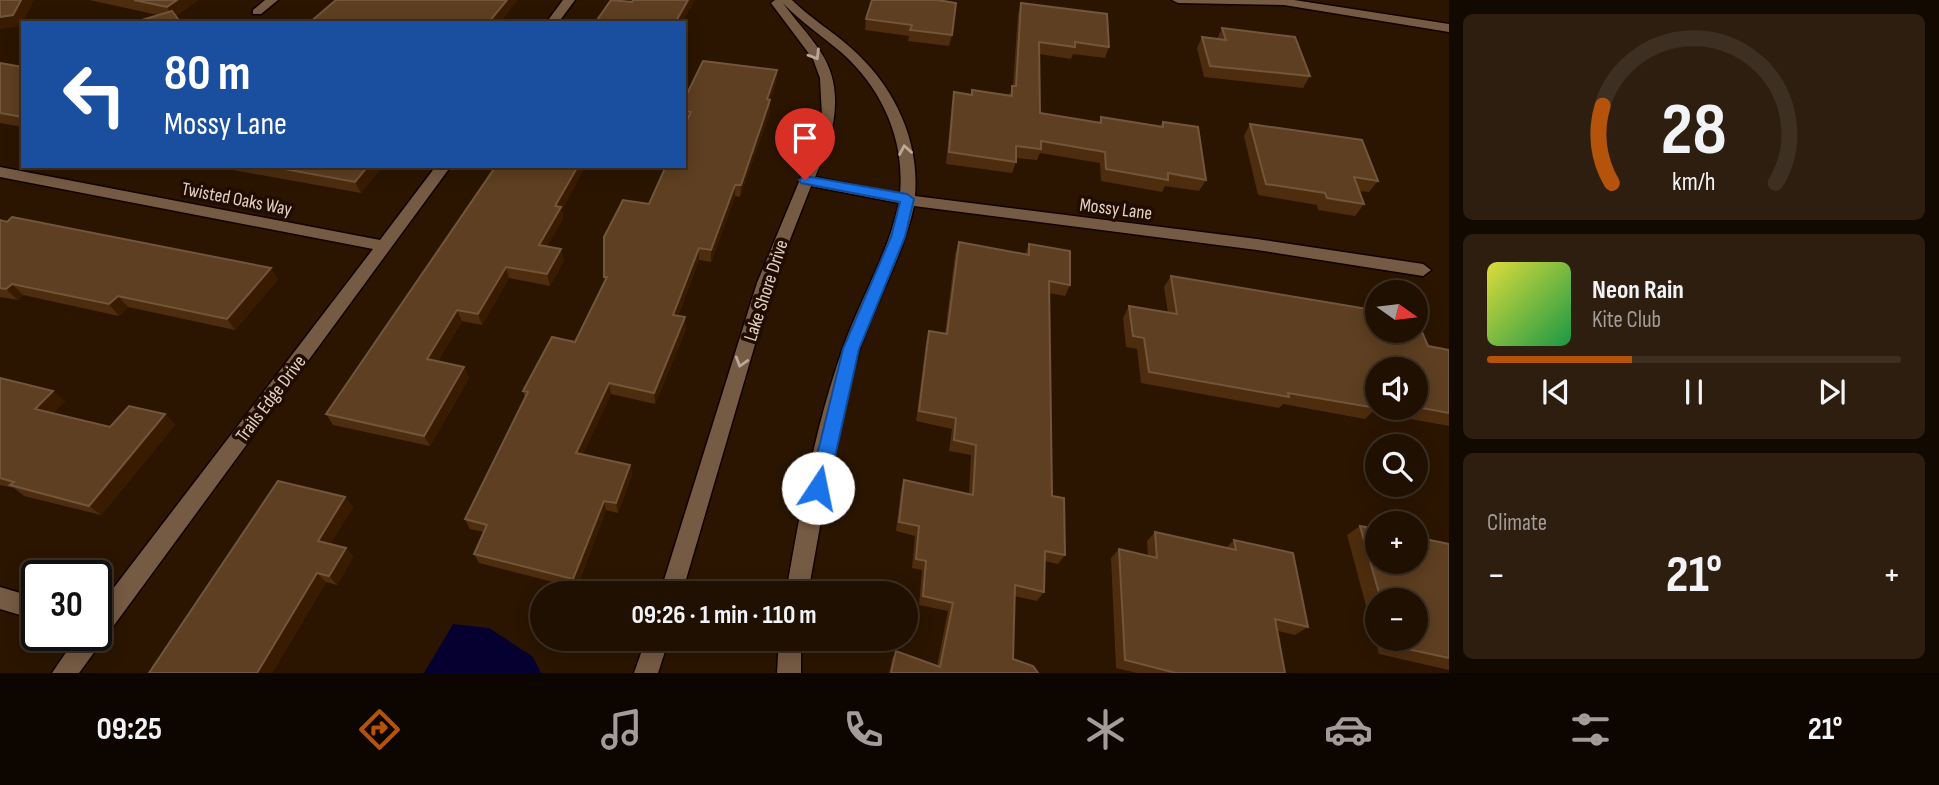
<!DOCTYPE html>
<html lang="en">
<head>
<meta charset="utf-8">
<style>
	:root { --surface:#201001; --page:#2d1e10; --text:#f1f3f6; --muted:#a29d99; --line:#3d3023; --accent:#b45309 }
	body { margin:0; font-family:"Sofia Sans Condensed",sans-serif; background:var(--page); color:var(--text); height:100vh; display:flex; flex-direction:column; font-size:26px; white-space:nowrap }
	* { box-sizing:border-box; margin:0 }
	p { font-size:23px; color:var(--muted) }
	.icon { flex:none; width:38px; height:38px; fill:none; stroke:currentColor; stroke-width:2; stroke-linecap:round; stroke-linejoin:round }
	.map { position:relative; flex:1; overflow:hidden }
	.drawer { display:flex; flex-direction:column; gap:14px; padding:14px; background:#120901; width:490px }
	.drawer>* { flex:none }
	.guide { position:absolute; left:21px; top:21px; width:665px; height:147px; border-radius:0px; box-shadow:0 4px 18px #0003,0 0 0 2px var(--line); background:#1a4fa0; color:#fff; overflow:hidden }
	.needle { width:46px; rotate:104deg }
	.controls { position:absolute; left:1365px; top:280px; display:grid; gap:14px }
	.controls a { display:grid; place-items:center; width:63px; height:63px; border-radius:50%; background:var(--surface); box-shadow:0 4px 18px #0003,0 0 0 2px var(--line); font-size:35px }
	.speed { position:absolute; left:21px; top:560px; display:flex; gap:14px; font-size:35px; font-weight:700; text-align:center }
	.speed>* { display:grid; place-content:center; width:91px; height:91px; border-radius:50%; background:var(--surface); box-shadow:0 4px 18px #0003,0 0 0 2px var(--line); line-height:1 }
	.speed .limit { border:4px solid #111; border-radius:10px; background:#fff; color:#111 }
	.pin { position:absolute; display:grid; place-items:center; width:60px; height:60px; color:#fff; margin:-72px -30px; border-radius:50% 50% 50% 0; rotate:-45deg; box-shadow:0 0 7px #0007 }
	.pin .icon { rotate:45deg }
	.me { position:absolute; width:77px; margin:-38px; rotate:11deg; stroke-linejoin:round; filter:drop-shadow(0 0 5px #0008) }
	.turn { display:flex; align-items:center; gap:24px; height:147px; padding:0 28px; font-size:32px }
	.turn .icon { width:91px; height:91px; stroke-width:2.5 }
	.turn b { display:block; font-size:49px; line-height:60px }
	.big { font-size:52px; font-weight:700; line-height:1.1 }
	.drawer .tile { flex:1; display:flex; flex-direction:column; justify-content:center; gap:10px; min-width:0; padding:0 24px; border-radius:10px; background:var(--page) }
	.drawer .dial { align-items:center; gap:0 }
	.dial svg { height:182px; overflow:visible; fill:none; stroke:var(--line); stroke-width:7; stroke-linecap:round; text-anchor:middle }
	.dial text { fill:var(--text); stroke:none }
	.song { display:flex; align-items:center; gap:21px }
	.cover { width:84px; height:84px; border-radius:10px; background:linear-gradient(135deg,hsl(60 70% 55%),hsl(140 70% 35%)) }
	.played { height:7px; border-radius:4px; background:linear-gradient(90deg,var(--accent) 35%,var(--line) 35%) }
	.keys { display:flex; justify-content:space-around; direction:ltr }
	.heat { display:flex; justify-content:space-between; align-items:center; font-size:38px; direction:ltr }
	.trip { position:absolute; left:530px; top:581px; width:388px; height:70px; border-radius:35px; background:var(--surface); box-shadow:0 4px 18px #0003,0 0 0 2px var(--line); font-weight:700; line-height:70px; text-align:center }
	.menu { display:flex; height:112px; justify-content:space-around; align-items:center; background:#0d0600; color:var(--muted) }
	.menu .icon { width:49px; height:49px }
	.menu .selected { color:var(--accent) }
	.menu b { font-size:32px; color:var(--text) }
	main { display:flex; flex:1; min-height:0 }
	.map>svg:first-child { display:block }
	.water { fill:#060030 }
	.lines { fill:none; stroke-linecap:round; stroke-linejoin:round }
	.minor-casing { stroke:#120200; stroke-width:3 }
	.minor { fill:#765b44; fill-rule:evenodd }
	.wall { fill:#4e2d0e; fill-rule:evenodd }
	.shaded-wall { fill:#391c00 }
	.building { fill:#5e3f21; stroke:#72563b; stroke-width:2 }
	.oneway { stroke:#bba897 }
	.route { fill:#1a73e8; stroke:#114b97; stroke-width:2 }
	.labels { text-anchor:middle; stroke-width:7; stroke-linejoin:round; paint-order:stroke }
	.street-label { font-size:19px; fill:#e0d1c4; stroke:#210c00 }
</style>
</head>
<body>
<main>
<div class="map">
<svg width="1449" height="673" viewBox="0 0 1449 673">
	<rect width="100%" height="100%" fill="#2b1501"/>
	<path class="water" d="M453 624 489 628 533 657 541 673H424Z"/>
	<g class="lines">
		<defs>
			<g id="minor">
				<path d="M265 0H278L261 14H253V10Z"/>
				<path d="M563 0H575L558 23H546Z"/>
				<path d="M792 0C810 18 832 31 851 48 893 85 920 139 915 196L1257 239 1423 264 1431 270 1423 276 1257 250 914 206C903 257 875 302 859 351 835 430 823 512 808 593H786C800 512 815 426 843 348 860 299 888 255 899 203L811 186 773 283 682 593H660L757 283 811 153 822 116 820 78 813 59 771 3 775 0ZM783 3C801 22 822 36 842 53 882 89 905 139 900 194L815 177C833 137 847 91 820 51 809 34 795 20 783 3Z"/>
				<path d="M1172 0H1294L1449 24V32L1284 5 1178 3Z"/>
				<path d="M436 166H451L79 673H52L78 635H96V611L373 249 0 177V167L380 240Z"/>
				<path d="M0 587 37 598V620L0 609Z"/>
				<path d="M646 639H669L658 673H634Z"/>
				<path d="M779 639H801V673H777Z"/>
			</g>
		</defs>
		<use href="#minor" class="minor-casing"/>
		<use href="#minor" class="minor"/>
	</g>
	<g class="wall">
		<path d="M89 0H198L176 16 158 15Z"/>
		<path d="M872 0 952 35 949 46 908 41 909 36 865 30 866 19Z"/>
		<path d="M1021 3 1109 47 1105 58 1073 54 1071 59 1039 54 1040 113 1099 122 1101 117 1160 126 1163 122 1206 180 1199 191 1165 186 1162 192 1101 181 1100 163 1040 153 1037 160 1016 158V162L1012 173 946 164 952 104 954 92 971 94 972 90 1009 95 1013 86 1018 14Z"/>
		<path d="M1222 28 1310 76 1303 88 1204 77 1197 48 1202 37 1217 39Z"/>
		<path d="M0 63 23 67V127L0 123Z"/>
		<path d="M777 70 776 82 770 100V111L740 197 735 196 711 262 699 260 678 316 686 329 655 404 611 394 583 454 630 465 632 475 618 513 606 510 577 588 479 563 474 554 484 532 470 529 465 519 525 398 523 391 575 342 605 282 604 277 649 204 686 123H684V100Z"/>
		<path d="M1250 124 1378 181 1369 192 1359 191 1364 204 1355 216 1318 210 1317 205 1258 195 1244 136Z"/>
		<path d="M210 166H383L361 193Z"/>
		<path d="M562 210 563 218 547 246 564 260 550 286 509 278 482 325 462 321 437 362 464 367 469 378 430 446 333 425 326 414Z"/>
		<path d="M0 220 278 279 235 330 128 307 119 316 23 295 18 300 0 297Z"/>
		<path d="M959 242 1025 254 1029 244 1070 285 1065 296 1049 293 1052 496 1065 555 1058 564 1044 561V592L1037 601 1014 596 1013 659 1038 673H889L892 659 896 651 937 666 948 611 919 605 922 570 912 568 915 536 896 531 901 490 904 480 969 494 971 455 949 451 952 429 916 421 926 342 929 331 945 334 955 254Z"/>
		<path d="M1171 276 1366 308 1371 303 1428 346 1449 350V426L1372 412 1365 419 1283 404 1279 408 1141 383 1137 349 1126 347 1123 318 1129 306 1168 313 1164 287ZM1377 369H1416V408H1377Z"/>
		<path d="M0 378 65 401 53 413 110 427 165 414 175 425 101 515 24 496 14 488 0 485Z"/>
		<path d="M345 497 353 507 330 544 346 548 353 557 337 585 326 582 272 673Z"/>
		<path d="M1360 526 1449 544V670L1379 654 1347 535ZM1377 600H1416V639H1377Z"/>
		<path d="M1155 532 1226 548 1234 540 1308 627 1295 635 1278 631 1285 673H1137L1116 668 1111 558 1119 549 1148 556 1147 541Z"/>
	</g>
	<g class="shaded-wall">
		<path d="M21 0H34L21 26 0 29V17Z"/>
		<path d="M177 0H198L173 18 167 7Z"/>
		<path d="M507 0H518L500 23H488Z"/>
		<path d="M688 0H695L682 23H675Z"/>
		<path d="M777 70 776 82 766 111 767 99Z"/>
		<path d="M770 100V111L740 197 741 185Z"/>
		<path d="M368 166H383L361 193 355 182Z"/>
		<path d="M578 166H586L562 210 563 218 542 256 539 245 555 206Z"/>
		<path d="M735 185V196L711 262V250Z"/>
		<path d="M699 248V260L674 326 673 315Z"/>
		<path d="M561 249 564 260 550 286 547 274Z"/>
		<path d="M506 267 509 278 482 325 478 314Z"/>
		<path d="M271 268 278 279 235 330 227 319Z"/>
		<path d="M12 284 23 295 18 300 6 289Z"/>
		<path d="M118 296 128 307 119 316 109 304Z"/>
		<path d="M457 310 462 321 432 370 427 359Z"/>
		<path d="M685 317 686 329 655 404 654 393Z"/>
		<path d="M464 367 469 378 430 446 424 436Z"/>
		<path d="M609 383 611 394 579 463 576 453Z"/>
		<path d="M53 391 65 401 47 420 35 409Z"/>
		<path d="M165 414 175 425 101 515 89 506Z"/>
		<path d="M630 465 632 475 618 513 616 503Z"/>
		<path d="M345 497 353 507 327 550 318 541Z"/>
		<path d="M604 501 606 510 577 588 573 579Z"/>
		<path d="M346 548 353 557 337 585 329 576Z"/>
		<path d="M317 573 326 582 272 673H257Z"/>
	</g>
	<g class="building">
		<path d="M0 0H21L13 15 0 17Z"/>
		<path d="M134 0H177L167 7Z"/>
		<path d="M336 0H507L488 23H309Z"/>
		<path d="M611 0 632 2 633 0H688L675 23H595Z"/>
		<path d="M872 0H937L956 3 952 35 910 30 912 25 866 19Z"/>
		<path d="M1021 3 1107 14 1109 47 1075 42V47L1039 42 1040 113 1101 123V117L1163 127V122L1198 127 1206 180 1168 173V180L1106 169 1105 152 1041 141V149L1016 146V162L949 152 954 92 972 95V90L1012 96V86H1016Z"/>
		<path d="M172 11 181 23H132Z"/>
		<path d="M1222 28 1295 37 1310 76 1210 66 1202 37 1226 40Z"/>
		<path d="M703 61 777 70 767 99 770 100 741 185H735L711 250 699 248 673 315 685 317 654 393 609 383 576 453 630 465 616 503 604 501 573 579 474 554 487 525 465 519 528 392 523 391 552 337 575 342 607 277H604V237L623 200 649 204 666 166H684V126L691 112 684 111V100Z"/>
		<path d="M0 63 23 67V117L0 113Z"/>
		<path d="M1250 124 1362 140 1378 181 1354 177 1364 204 1327 198 1325 193 1266 184Z"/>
		<path d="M268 166H368L355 182Z"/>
		<path d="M496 166H578L555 206 561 207 539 245 561 249 547 274 506 267 478 314 457 310 427 359 464 367 424 436 326 414Z"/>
		<path d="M12 217 271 268 227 319 118 296 109 304 12 284 6 289 0 288V220L7 222Z"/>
		<path d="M959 242 1029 255V244L1070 251V285L1049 281 1052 496 1064 498 1065 555 1045 551 1044 592 1015 585 1013 659 1033 666 1038 673H891L896 651 940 667 953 603 923 596 926 561 916 559 919 526 899 522 904 480 973 495 976 445 954 440 956 418 919 411 929 331 947 334Z"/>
		<path d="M1171 276 1373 310 1371 303 1377 304V331H1416V318L1428 346 1449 350V413L1416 407V369H1377V400H1373L1376 408 1288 393 1289 397 1149 372 1144 338 1133 336 1129 306 1177 314Z"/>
		<path d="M0 378 53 391 35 409 110 427 129 406 165 414 89 506 10 485 14 482 0 478Z"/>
		<path d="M278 481 345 497 318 541 346 548 329 576 317 573 257 673H149Z"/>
		<path d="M1360 526 1377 529V562H1416V537L1449 544V658L1393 646 1391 639H1416V600H1381Z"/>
		<path d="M1155 532 1236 550 1234 540 1293 553 1308 627 1275 619 1285 673H1176L1125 660 1119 549 1157 558Z"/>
	</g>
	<defs><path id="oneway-chevron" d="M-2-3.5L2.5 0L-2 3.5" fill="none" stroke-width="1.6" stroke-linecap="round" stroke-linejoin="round" transform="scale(1.75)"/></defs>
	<g class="oneway">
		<use href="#oneway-chevron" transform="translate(815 55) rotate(59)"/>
		<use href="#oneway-chevron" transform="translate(905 150) rotate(-100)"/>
		<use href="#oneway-chevron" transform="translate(741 362) rotate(107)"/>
	</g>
	<path class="route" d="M805 176 907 194 914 199 905 237 859 349 828 488 825 494 818 496 812 494 809 488 843 349 891 237 900 202 801 183 799 180Z"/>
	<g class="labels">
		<g class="street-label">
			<text transform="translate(237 198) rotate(11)" y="7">Twisted Oaks Way</text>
			<text transform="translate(1116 208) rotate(7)" y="7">Mossy Lane</text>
			<text transform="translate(765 290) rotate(-72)" y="7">Lake Shore Drive</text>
			<text transform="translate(270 398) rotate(-53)" y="7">Trails Edge Drive</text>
		</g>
	</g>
</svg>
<div class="controls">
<a><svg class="needle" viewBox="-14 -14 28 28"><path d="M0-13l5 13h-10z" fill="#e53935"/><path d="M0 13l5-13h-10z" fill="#a29d99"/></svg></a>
<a><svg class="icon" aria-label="sound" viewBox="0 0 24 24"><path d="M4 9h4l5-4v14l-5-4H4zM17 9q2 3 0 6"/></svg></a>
<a><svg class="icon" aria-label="search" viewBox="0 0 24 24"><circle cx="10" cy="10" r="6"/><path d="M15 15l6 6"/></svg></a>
<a>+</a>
<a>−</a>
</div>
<div class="speed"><div class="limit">30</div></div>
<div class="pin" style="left:805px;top:180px;background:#d93025"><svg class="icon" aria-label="arrive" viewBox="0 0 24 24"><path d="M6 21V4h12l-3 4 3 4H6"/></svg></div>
<svg class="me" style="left:818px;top:488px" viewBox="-20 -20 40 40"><circle r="19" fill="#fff"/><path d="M0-13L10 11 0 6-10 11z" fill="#1a73e8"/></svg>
<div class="trip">09:26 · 1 min · 110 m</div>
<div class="guide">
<div class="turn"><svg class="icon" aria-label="left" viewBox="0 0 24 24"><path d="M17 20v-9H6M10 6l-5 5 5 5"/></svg><div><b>80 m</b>Mossy Lane</div></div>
</div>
</div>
<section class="drawer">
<div class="tile dial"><svg viewBox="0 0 100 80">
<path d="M14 69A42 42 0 1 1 86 69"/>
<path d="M14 69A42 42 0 0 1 10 35" stroke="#b45309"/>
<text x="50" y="56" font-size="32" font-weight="700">28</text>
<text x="50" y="72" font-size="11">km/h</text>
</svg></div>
<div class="tile">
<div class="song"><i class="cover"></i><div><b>Neon Rain</b><p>Kite Club</p></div></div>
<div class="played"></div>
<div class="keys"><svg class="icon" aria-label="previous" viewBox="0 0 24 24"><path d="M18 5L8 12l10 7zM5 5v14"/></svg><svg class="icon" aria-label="pause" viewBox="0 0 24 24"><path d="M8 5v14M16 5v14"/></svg><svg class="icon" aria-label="next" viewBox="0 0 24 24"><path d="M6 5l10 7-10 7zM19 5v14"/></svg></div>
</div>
<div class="tile"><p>Climate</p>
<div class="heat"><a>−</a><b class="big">21°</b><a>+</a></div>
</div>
</section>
</main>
<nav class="menu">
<b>09:25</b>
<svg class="icon selected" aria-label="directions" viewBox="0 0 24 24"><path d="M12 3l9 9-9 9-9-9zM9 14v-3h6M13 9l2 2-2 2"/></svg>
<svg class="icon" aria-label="music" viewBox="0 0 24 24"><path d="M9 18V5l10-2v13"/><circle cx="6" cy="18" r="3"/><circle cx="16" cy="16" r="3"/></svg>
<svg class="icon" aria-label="phone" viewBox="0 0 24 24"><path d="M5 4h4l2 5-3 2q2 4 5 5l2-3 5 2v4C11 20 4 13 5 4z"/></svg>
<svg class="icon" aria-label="climate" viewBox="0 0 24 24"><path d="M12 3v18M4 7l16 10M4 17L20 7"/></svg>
<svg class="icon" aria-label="car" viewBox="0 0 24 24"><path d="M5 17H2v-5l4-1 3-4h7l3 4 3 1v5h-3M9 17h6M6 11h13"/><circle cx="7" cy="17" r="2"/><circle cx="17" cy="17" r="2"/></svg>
<svg class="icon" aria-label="filters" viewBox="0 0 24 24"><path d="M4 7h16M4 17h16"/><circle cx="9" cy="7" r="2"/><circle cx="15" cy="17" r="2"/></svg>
<b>21°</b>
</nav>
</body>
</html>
